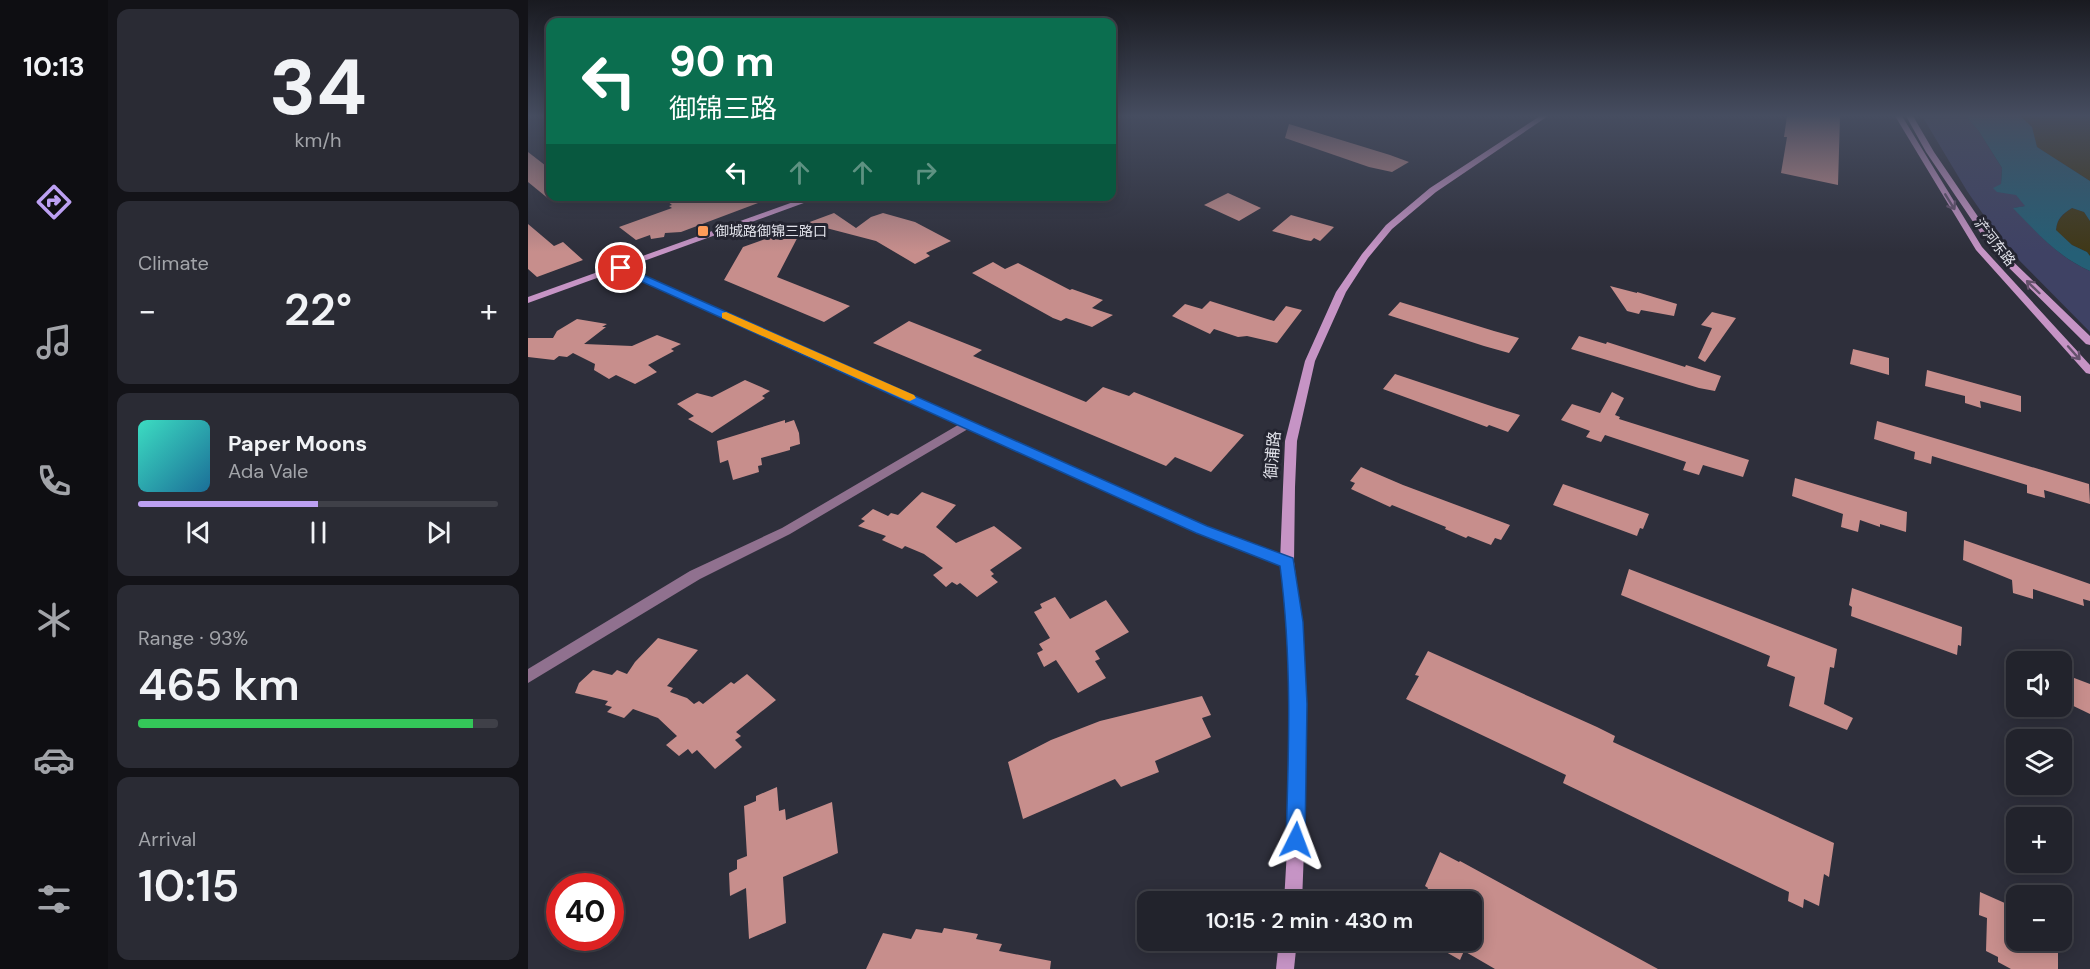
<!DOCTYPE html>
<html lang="en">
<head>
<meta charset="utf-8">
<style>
	:root { --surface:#22232c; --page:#2a2b34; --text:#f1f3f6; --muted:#a2a4a9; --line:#3f4048; --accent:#bca0f2 }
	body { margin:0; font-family:"DM Sans","Noto Sans SC",sans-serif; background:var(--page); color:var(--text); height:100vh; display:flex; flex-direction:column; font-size:22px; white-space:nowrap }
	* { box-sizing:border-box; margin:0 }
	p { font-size:20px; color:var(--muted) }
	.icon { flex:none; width:33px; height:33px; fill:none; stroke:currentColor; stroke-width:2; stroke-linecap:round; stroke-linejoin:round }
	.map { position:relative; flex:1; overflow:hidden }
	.sheet { display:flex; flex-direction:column; gap:9px; padding:9px; background:#131318; width:420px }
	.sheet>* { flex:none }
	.banner { position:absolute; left:18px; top:18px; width:570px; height:183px; border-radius:12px; box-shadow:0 3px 15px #0003,0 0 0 2px var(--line); background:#0b6e4f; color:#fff; overflow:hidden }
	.buttons { position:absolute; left:1478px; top:651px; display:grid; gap:12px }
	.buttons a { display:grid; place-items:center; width:66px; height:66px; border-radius:12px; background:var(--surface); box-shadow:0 3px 15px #0003,0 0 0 2px var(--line); font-size:30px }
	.speed { position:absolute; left:18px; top:873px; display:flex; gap:12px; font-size:30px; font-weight:700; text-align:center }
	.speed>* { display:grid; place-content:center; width:78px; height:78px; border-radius:50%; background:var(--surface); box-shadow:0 3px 15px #0003,0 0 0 2px var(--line); line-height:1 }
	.speed .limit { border:9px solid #d22; background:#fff; color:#111 }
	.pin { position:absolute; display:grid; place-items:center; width:51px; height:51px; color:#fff; margin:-26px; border:3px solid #fff; border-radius:50%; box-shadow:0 2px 6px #0007 }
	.me { position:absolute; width:66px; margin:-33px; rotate:3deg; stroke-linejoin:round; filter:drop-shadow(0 0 4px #0008) }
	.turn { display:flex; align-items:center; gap:21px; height:126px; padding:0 24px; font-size:27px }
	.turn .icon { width:78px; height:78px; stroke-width:2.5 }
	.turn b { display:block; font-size:42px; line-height:51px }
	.lanes { display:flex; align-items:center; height:57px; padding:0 24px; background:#0003; justify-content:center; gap:30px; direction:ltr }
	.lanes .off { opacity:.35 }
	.big { font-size:45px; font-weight:600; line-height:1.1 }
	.sheet .tile { flex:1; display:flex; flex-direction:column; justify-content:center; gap:9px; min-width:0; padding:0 21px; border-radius:12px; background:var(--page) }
	.sheet .dial { align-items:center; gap:0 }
	.dial b { font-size:78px; line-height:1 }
	.song { display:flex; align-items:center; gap:18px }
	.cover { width:72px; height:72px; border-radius:9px; background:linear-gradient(135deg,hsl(170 70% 55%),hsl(200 70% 35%)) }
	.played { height:6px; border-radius:3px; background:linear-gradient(90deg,var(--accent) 50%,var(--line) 50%) }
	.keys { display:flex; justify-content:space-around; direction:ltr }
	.heat { display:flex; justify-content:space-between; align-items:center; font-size:33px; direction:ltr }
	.charge { height:9px; border-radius:4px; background:linear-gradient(90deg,#34c759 93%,var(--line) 0) }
	.trip { position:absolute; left:609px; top:891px; width:345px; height:60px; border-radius:12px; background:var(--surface); box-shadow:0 3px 15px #0003,0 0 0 2px var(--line); font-weight:600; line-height:60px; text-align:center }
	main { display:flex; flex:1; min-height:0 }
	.tab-bar { display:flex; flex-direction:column; width:108px; justify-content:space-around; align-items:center; background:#0e0e12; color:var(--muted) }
	.tab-bar .icon { width:42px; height:42px }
	.tab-bar .current { color:var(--accent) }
	.tab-bar b { font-size:27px; color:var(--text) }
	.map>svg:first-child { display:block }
	.green { fill:#3f4264 }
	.sand { fill:#403817 }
	.water { fill:#255f76 }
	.building { fill:#c78e8c }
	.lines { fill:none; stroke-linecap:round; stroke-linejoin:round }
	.street { fill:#90718f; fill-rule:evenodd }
	.secondary { fill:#c694c5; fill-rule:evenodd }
	.oneway { stroke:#65516c }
	.route { fill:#1a73e8; stroke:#114b97; stroke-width:1.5 }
	.slow { fill:#f59e0b }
	.poi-dot { fill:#fe9b58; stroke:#242531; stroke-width:2 }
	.labels { text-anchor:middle; stroke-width:6; stroke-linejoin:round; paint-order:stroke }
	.far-poi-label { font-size:14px; fill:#dfe0e8; stroke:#242531; text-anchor:start }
	.far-street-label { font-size:14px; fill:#dfe0e8; stroke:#242531 }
	.street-label { font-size:16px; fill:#dfe0e8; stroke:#242531 }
</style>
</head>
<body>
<main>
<nav class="tab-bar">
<b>10:13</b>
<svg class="icon current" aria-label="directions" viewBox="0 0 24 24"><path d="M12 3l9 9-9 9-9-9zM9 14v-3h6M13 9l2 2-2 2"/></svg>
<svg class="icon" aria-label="music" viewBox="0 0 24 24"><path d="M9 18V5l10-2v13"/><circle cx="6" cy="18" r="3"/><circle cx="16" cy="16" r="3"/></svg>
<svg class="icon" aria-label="phone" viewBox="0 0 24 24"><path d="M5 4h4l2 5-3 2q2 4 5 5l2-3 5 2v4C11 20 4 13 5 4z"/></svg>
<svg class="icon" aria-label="climate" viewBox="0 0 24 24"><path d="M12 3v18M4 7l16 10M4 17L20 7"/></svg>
<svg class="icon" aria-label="car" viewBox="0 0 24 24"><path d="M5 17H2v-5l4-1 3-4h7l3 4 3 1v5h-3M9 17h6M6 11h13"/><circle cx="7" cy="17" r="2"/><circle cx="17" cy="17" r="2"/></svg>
<svg class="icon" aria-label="filters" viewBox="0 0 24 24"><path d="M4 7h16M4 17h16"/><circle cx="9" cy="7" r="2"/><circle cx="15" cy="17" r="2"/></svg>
</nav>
<section class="sheet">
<div class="tile dial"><b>34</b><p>km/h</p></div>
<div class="tile"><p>Climate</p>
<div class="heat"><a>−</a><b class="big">22°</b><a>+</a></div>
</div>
<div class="tile">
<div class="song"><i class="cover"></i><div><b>Paper Moons</b><p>Ada Vale</p></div></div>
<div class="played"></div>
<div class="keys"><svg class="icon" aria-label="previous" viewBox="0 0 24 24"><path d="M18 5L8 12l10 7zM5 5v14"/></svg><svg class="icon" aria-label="pause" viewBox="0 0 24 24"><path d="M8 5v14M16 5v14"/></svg><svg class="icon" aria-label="next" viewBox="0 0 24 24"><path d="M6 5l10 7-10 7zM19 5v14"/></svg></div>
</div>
<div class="tile"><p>Range · 93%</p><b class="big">465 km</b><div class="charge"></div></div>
<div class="tile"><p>Arrival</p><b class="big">10:15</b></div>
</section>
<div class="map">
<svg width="1562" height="969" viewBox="0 0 1562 969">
	<rect width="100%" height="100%" fill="#2e2f3b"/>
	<path class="green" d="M1394 116H1437L1450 130 1474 168 1473 184 1488 194 1498 206 1486 208C1510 234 1529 256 1562 271V332L1477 246 1439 191Z"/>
	<g class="sand">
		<path d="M1492 116H1562V181L1509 147 1504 127Z"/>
		<path d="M1544 208 1556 212 1562 221V256L1559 252 1544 245 1528 231C1529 219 1534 215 1544 208Z"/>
	</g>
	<path class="water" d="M1437 116H1492L1504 127 1509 147 1562 181V221L1556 212 1544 208C1534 214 1529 219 1528 230L1544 245 1559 252 1562 256V271C1529 256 1510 234 1485 208L1497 206 1488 195 1469 192 1465 188 1473 184 1474 168 1450 130Z"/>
	<g class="building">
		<path d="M1259 116H1312L1310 185 1253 173 1259 137H1256Z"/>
		<path d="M761 124 862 155 881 162 864 172 841 167 757 138Z"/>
		<path d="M0 152 22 169V200L0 182Z"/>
		<path d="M700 193 733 208 711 221 676 205Z"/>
		<path d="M133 196H243V198L153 232 137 233 136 237 123 239 122 235 108 240 91 227 144 208 141 206 144 205Z"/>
		<path d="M306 213 328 228 343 217 355 213 387 222 423 241 398 253 402 256 387 264 348 241 279 223Z"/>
		<path d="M763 215 806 227 792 241 786 238 783 241 777 240 744 231Z"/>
		<path d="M0 224 26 246 35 242 55 260 9 277 0 269Z"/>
		<path d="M276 225 249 277 322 306 296 322 196 280 215 247Z"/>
		<path d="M465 262 477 269 490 263 542 290 544 289 575 300 564 308 585 315 564 327 538 318 533 321 525 318 444 273Z"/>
		<path d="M1082 286 1109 293V292L1149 304 1146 316 1113 310 1111 314 1099 311Z"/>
		<path d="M682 301 746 321 758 306 774 310 749 343 719 336 710 337 686 329 682 334 644 316 657 304 674 309Z"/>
		<path d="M872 302 966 331 991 338 981 353 956 346 860 315Z"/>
		<path d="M1184 312 1208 318 1177 362 1170 358 1184 328 1173 325Z"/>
		<path d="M49 319 79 324 74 327H78L56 344 104 346 129 335 153 344 143 349 146 351 120 365 129 372 107 384 88 375 81 379 66 370 67 364 45 353 39 357 31 356 26 360 0 357V338H25L29 331Z"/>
		<path d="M381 321 454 350 445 356 558 402 575 387 601 396 606 392 716 435 683 472 647 457 638 466 345 343Z"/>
		<path d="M1051 336 1078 344 1079 342 1157 367 1158 365 1193 376 1187 391 1171 388 1043 349Z"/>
		<path d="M1325 349 1361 358V375L1322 364Z"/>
		<path d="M1399 370 1493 396V412L1452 401 1453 408 1437 403V396L1397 386Z"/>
		<path d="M867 374 969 408 992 415 980 432 961 425 959 427 855 389Z"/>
		<path d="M217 380 242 391 234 396 237 398 184 433 160 419 166 416 149 404 169 393 184 397Z"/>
		<path d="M1084 392 1096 398 1087 415 1092 417 1091 419 1221 460 1215 477 1175 465 1171 475 1155 470 1158 462 1077 435 1073 442 1058 437 1062 431 1033 420 1044 404 1072 413Z"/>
		<path d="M257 420V423L266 420 271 433 272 444 262 447V450L233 458 234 465 230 466 231 472 205 480 200 460 192 463 189 441Z"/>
		<path d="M1349 421 1561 484 1562 504 1516 490 1517 498 1499 493V485L1404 456 1403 464 1386 459 1387 452 1346 439Z"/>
		<path d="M833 467 875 485 982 525 973 540 967 538 963 545 940 536 938 538 917 529 918 527 864 505 862 507 823 489 827 483 822 481Z"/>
		<path d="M1267 478 1379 512 1378 532 1352 524V527L1332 520 1330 532 1313 527 1315 514 1264 496Z"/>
		<path d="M1035 484 1121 514 1115 529 1112 528 1109 536 1025 505Z"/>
		<path d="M394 492 428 505 408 527 428 543 466 526 494 548 462 570 466 574 463 576 470 582 449 597 432 583 429 585 424 582 418 587 405 575 415 568 396 554 377 546 374 549 354 540 358 536 330 526 337 521 333 519 345 509 360 516 363 513 370 515Z"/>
		<path d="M1436 540 1562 584V601L1555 599 1556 606 1505 589V599L1485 593 1484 580 1435 560Z"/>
		<path d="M1101 569 1309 649 1306 668 1302 667 1296 704 1325 718 1319 730 1261 706 1267 677 1239 666 1242 656 1093 595Z"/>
		<path d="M1324 588 1434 627 1433 646 1430 645 1429 655 1323 616 1324 607 1321 605Z"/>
		<path d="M527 597 542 619 578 600 601 632 567 651 572 659 567 661 578 678 550 693 528 660 516 667 509 653 515 650 511 644 522 638 506 612 514 608 512 604Z"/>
		<path d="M130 638 170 650 139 686 145 688 142 692 159 698 166 704 171 701 175 704 203 682 206 684 219 674 248 700 208 732 213 736 207 740 214 747 187 769 169 750 164 754 160 749 151 756 138 745 149 736 130 718 105 709 96 718 79 712 84 707 77 705 80 701 47 693 51 683 65 670 84 675 89 670 99 674 107 662Z"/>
		<path d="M900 651 1069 727 1087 736 1085 742 1306 843 1301 877 1296 874 1291 906 1276 899 1275 908 1260 901 1261 892 1035 783 1038 775 878 699 891 676 887 675Z"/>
		<path d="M1533 673 1562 684V714L1533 700Z"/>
		<path d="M674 696 683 715 674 718 683 737 627 761 631 772 593 787 587 779 495 819 480 762 523 740 572 721Z"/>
		<path d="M249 787 251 811 257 809 258 820 304 802 310 853 255 877 258 923 221 939 218 888 202 896 201 873 209 869V860L219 856 216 806 228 801V796Z"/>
		<path d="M912 852 931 862 932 861 1130 969H967L936 951 932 960 918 952 922 943 918 940H944V902H894L900 888 897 886Z"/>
		<path d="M1452 892 1488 908V940H1530V969H1483L1470 962V957L1458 951 1459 918 1451 915Z"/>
		<path d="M416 928 450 934 448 939 474 944 471 951 523 961 522 969H338L355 933 383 939 388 929 414 933Z"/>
	</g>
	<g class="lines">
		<path class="street" d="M93 265 678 527 764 558 766 562 764 566 759 567 670 533 440 429 262 534 172 579 0 683V669L162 571 254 528 430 425 90 270V266Z"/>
		<g class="secondary">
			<path d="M1012 116H1020L908 192 864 229 840 258 818 292 787 361 769 441 767 487 766 562 774 622 778 704V798L774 902H756L762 798V704L760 622 752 562 755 487 757 441 777 361 808 292 834 254 858 225 902 188Z"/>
			<path d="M1367 116H1374L1454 247 1562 365V374L1558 373 1448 250Z"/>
			<path d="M1378 116H1385L1406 152 1472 249 1562 336V345L1558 344 1466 253 1398 152Z"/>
			<path d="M282 196H295L0 303V297Z"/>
			<path d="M751 940H769L766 969H748Z"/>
		</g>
	</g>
	<defs><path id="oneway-shaft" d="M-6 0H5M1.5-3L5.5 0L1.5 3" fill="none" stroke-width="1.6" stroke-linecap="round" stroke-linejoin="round" transform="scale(1.5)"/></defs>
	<g class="oneway">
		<use href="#oneway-shaft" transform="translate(1422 202) rotate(58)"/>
		<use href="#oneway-shaft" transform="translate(1505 287) rotate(-136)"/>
		<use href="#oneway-shaft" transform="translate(1546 353) rotate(48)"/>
	</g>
	<linearGradient id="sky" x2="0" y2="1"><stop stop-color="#191a20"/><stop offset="0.46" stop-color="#464d60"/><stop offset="1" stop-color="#464d60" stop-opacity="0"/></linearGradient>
	<rect width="1562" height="252" fill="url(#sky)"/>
	<path class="route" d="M93 265 679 526 765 558 775 622 779 704 777 840 775 847 768 849 761 847 758 840C761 748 764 657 752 566L668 533 90 271 88 268Z"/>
	<path class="slow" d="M198 312 386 395 388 398 382 401 378 400 194 318V313Z"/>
	<rect class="poi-dot" x="169" y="225" width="12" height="12" rx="3"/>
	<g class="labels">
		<g class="far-poi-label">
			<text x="187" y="236">御城路御锦三路口</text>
		</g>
		<g class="far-street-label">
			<text transform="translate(1467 242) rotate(52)" y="5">浐河东路</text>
		</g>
		<g class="street-label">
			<text transform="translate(744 455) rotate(-85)" y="6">御浦路</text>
		</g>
	</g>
</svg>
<div class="buttons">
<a><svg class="icon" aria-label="sound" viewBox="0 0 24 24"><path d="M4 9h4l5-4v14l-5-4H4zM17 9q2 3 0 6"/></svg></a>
<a><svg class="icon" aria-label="layers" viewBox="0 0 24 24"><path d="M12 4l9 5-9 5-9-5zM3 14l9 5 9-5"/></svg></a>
<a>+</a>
<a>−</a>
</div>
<div class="speed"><div class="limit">40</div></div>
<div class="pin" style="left:93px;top:268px;background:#d93025"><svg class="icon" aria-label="arrive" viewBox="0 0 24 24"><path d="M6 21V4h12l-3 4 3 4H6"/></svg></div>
<svg class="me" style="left:768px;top:840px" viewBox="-20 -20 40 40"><path d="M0-17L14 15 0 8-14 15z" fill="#1a73e8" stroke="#fff" stroke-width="4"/></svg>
<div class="trip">10:15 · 2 min · 430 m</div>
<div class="banner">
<div class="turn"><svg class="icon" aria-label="left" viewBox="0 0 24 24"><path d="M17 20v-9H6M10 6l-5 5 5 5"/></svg><div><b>90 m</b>御锦三路</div></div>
<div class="lanes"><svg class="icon" aria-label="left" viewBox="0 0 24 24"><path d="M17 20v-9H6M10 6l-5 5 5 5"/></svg><svg class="icon off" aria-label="ahead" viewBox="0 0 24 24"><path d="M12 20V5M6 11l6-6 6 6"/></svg><svg class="icon off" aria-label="ahead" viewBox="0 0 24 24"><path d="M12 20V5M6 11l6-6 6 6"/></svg><svg class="icon off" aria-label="right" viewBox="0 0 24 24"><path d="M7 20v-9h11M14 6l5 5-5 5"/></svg></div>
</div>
</div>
</main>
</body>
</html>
